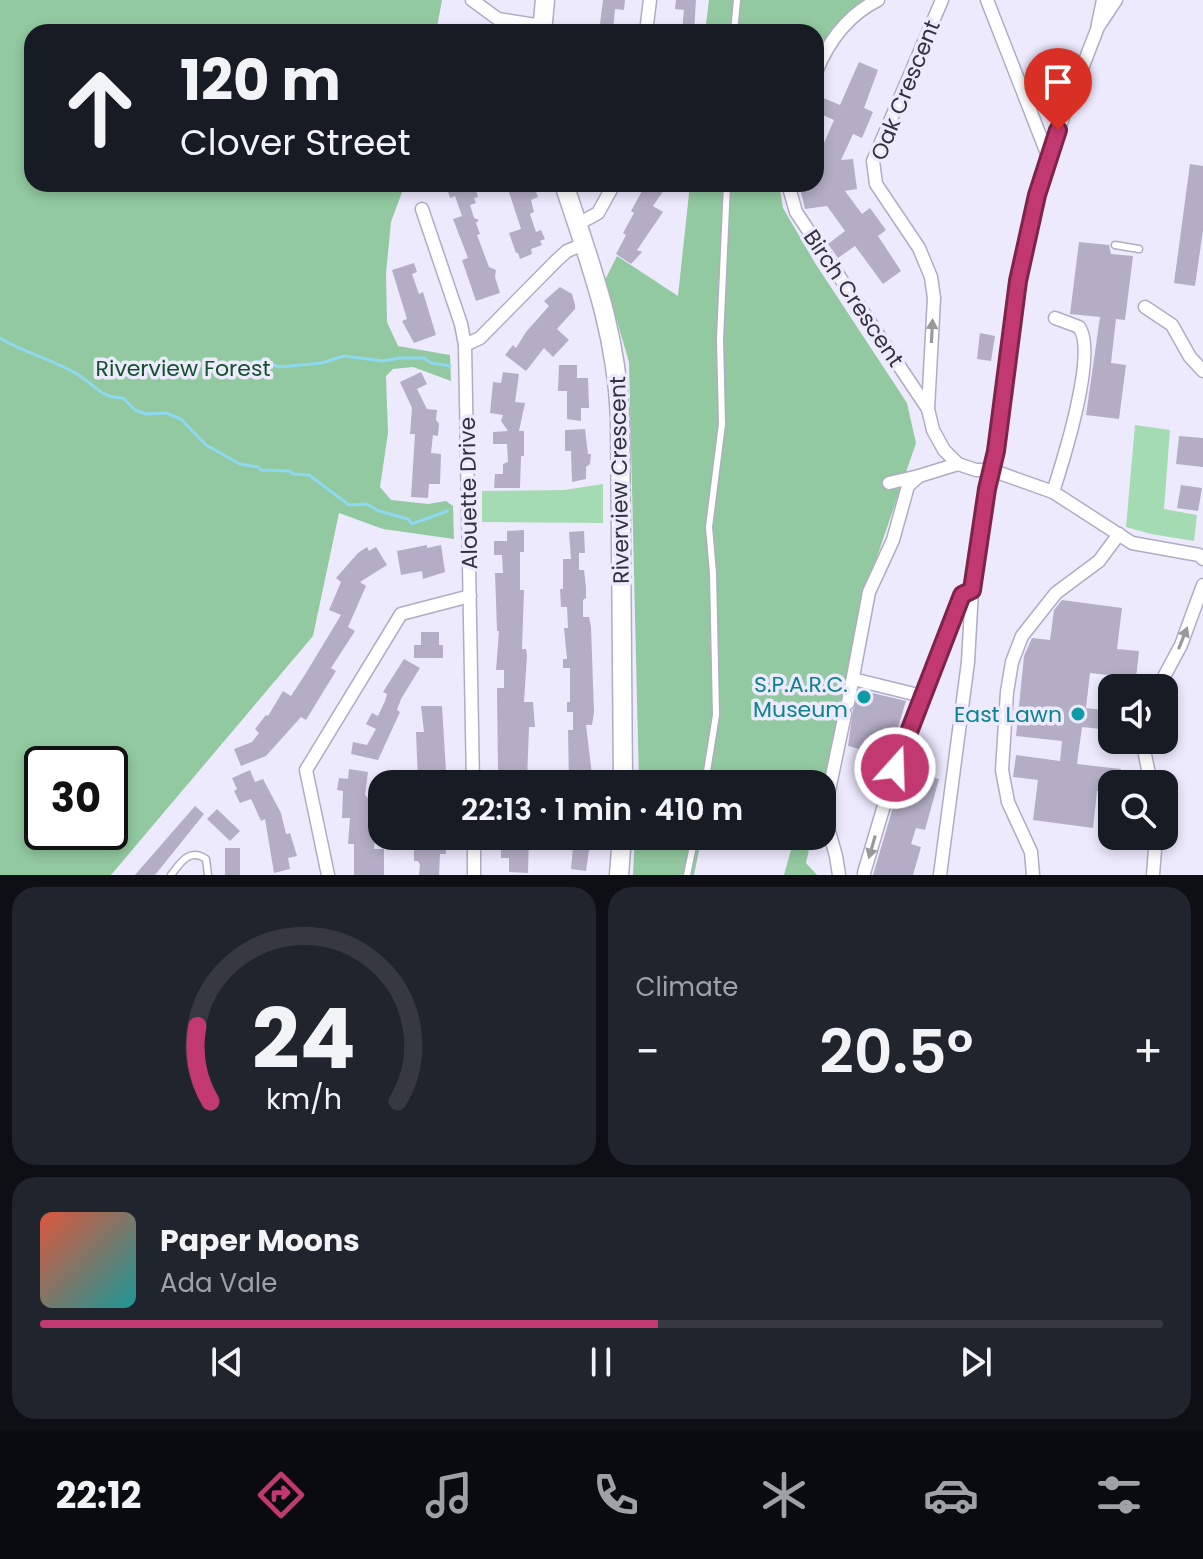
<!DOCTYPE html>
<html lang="en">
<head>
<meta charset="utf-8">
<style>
	:root { --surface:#171b24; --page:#20242c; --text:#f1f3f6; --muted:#9ea1a6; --line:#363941; --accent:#c23870 }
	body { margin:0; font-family:Poppins,sans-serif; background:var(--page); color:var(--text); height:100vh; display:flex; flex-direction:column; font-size:30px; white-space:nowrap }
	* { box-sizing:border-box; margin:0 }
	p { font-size:26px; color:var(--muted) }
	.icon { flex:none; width:44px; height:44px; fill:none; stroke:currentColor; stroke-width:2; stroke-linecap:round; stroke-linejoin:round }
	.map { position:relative; height:875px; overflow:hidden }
	.side { display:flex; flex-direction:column; gap:12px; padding:12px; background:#0d0f14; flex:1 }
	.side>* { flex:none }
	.banner { position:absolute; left:24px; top:24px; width:800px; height:168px; border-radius:24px; box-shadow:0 4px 12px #0003; background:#171b24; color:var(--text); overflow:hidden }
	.buttons { position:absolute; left:1098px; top:674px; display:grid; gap:16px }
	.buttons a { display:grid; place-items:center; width:80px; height:80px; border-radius:16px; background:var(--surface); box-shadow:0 4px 12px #0003; font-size:40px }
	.speed { position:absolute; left:24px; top:746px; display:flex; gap:16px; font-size:40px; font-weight:700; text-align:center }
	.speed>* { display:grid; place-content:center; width:104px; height:104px; border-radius:50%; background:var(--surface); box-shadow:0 4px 12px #0003; line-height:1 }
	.speed .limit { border:4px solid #111; border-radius:12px; background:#fff; color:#111 }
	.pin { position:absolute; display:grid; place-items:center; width:68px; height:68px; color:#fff; margin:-82px -34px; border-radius:50% 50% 50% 0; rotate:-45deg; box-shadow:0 0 8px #0007 }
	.pin .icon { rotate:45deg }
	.me { position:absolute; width:88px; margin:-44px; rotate:20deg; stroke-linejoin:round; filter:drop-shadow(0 0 6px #0008) }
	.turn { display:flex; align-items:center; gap:28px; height:168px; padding:0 24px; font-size:36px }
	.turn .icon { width:104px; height:104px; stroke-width:2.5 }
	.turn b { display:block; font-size:56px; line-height:68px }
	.big { font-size:60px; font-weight:600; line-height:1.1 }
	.side .widget { flex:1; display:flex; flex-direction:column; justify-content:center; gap:12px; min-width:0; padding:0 28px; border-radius:24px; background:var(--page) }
	.side .dial { align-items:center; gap:0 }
	.dial svg { height:208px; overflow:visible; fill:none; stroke:var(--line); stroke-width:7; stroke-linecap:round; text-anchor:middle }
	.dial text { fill:var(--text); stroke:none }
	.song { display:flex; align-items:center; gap:24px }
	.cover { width:96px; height:96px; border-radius:12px; background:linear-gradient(135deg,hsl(10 70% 55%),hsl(180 70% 35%)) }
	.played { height:8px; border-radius:4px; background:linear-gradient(90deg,var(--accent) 55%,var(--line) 55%) }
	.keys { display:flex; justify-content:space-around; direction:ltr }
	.heat { display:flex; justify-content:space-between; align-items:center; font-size:44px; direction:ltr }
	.side .tiles { flex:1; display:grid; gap:12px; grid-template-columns:1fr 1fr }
	.widget:last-child { grid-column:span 2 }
	.trip { position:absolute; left:368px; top:770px; width:468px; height:80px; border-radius:24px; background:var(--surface); box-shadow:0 4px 12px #0003; font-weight:600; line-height:80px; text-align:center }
	.tab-bar { display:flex; height:128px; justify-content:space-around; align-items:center; background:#090b0e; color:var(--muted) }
	.tab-bar .icon { width:56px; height:56px }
	.tab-bar .selected { color:var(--accent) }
	.tab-bar b { font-size:36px; color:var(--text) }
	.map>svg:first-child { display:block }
	.green { fill:#a5dbb3 }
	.forest { fill:#92c9a0; fill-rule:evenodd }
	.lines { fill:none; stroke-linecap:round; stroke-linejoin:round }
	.stream { stroke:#8ed8f2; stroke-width:3 }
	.building { fill:#b3aec6 }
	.lane-casing { stroke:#b0acc4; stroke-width:9 }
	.street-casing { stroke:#b0acc4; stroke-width:15 }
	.secondary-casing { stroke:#b0acc4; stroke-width:21 }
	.lane { stroke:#fff; stroke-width:6 }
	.street { stroke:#fff; stroke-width:12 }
	.secondary { stroke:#fff; stroke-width:18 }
	.oneway { fill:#99989c }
	.route-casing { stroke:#7e2449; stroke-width:20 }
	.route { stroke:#c23870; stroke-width:14 }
	.culture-dot { fill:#0f9aa8; stroke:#edeafe; stroke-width:3 }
	.labels { text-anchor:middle; stroke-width:7; stroke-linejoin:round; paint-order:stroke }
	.street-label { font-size:22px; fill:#33313a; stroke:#edeafe }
	.park-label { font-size:22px; fill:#12512b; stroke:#edeafe }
	.culture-label { font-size:22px; fill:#0d838f; stroke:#edeafe; text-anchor:end }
</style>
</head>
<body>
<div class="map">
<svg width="1203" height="875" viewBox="0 0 1203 875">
	<rect width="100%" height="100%" fill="#edeafe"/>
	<g class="green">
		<path d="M1135 425 1170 430 1164 509 1197 515 1194 541 1151 534 1126 527Z"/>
		<path d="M603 484V523L482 522V491L564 490Z"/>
	</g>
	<g class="forest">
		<path d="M0 0H442L436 32H32V184H405L391 222 386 273 387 322 398 346 450 355 451 381 413 367 393 369 386 376 388 433 380 487 391 500 428 504 446 501 453 506 454 539 383 529 339 513 313 636 111 875H0ZM110 764V832H42V764Z"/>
		<path d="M709 0H868L816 58V32H705Z"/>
		<path d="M690 184H779L783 208 815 263 907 403 916 443 867 586 822 789V784H639L629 362 605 280 617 256 678 296Z"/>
		<path d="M635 836H702L694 875H633Z"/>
		<path d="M795 836H812L806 863 817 875H784Z"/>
	</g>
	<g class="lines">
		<g class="stream">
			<path d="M0 338C25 354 55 359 80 376 96 386 101 398 123 398L135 410 146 414 166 413 181 419 206 445 240 464 258 467 261 470 290 471 293 474 309 475 349 505 367 504 379 511 408 519 412 524 447 511"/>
			<path d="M237 366 260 361 280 367 322 363 344 356 383 361 400 358H424L431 363 450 366"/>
		</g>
	</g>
	<g class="building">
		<path d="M603 0H625L624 10 615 9 613 32H599Z"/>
		<path d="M676 0H696L694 32H682L684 10 675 9Z"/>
		<path d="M859 62 878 70 864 108 873 112 862 138 853 134 841 160 853 159 857 189 845 191 862 214 870 208 886 230 878 236 901 271 883 284 855 246 838 258 828 244 845 231 827 206 805 209 799 184H816V150H821L834 120 816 112V95L840 105Z"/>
		<path d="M1190 164 1203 166V230L1195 286 1174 283Z"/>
		<path d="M459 184H474L478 197 474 198 476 203 470 205 474 218 479 220 476 223 480 234 477 235 489 267 496 270 495 277 500 293 476 301 462 260 468 258 453 219 462 216 455 196 450 198 447 188Z"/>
		<path d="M512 184H533L538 197 531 200 534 212 530 214 536 232 541 230 545 239 540 241 542 245 531 249 532 254 520 259 518 253H516L509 233 521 229 509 192 514 191Z"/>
		<path d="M643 184H668L653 206 663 212 637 250 642 252 631 264 616 254 626 235 623 233 634 213 631 211 642 191 639 189Z"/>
		<path d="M1079 242 1109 245 1111 254 1133 256 1125 320 1116 319 1111 363 1126 365 1119 419 1086 415 1100 317 1070 314Z"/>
		<path d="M414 263 417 272 412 274 419 294 423 292 436 335 414 343 402 321 407 319 392 270Z"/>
		<path d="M560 287 572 294 575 305V309L557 329 569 340 553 357 544 348 526 371 505 355 513 345 516 348 526 332 549 306 544 301Z"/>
		<path d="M980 333 995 336 991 361 977 359Z"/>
		<path d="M559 365H577V378H588L589 408H581V421L567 419V391H558Z"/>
		<path d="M421 372 427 384 417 389 427 409 437 410 436 420 439 424 438 436 433 435 431 453 441 454 440 484H429L428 498 411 497 415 434H410L412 408 400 382Z"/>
		<path d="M503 372 519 374 515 402 525 403 519 431H524V456H521L520 488H494L495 474H503V464L508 462 507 444H493V432L508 431 501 421 503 415 490 413 493 382 501 383Z"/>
		<path d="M585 429 588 454H591L590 464 586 467V479L572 482 571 451H565V430Z"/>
		<path d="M1179 436 1203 438V467L1176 464Z"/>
		<path d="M1181 485 1202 488 1198 511 1177 508Z"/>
		<path d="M524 530V552H520V590H524L522 649H526L527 655 524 702H533L535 727H529L527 782H508V772H498L497 688H504V670H496L499 631H497L495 573H503L502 555H494V541H507V531Z"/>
		<path d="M584 531 585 553H579V570H584L586 588V598L583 600V617H589L591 627 594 712 592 725H586L593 783H569L568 730H573V712H567V702H570V668H563V659H567L564 628H568L567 607H561L560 589H563V559H571L569 532Z"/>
		<path d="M427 545V548L441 545 445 572 423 579 422 571 401 575 397 551Z"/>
		<path d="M367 547 369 551 376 547 387 565 360 582 366 586 348 627 355 631 331 668 336 671 306 720 301 717 266 756 241 766 234 749 252 742 259 733 255 729 266 715 268 716 283 691 291 696 306 673 341 615 329 610 341 582 336 578 358 553Z"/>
		<path d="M1062 600 1122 608 1117 649 1139 651 1136 678 1090 673 1086 708 1103 710 1101 729 1082 727 1077 764 1121 769 1119 784H1112V792L1097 791 1093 828 1033 820 1038 780 1013 777 1016 755 1060 761 1062 741 1016 736 1024 656 1032 638 1050 640 1054 610Z"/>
		<path d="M421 632H439V645H443V658H414V645H421Z"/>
		<path d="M404 659 420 668 401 699 397 710 400 712 378 760 351 754 353 742 367 745 376 729 366 724 372 713 378 716 385 701 387 694 383 692Z"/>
		<path d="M860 690 906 701 889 757 848 746 853 710Z"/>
		<path d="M421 706H442L446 771H437V781L418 782 416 732H424Z"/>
		<path d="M349 769 368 772 365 795 371 801 369 824H376L374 849H384V875H354V844H348L350 818H342L343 791 337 790 339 778 348 779Z"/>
		<path d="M250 770 255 782 263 779 281 813 286 834 290 833 297 856 288 858 290 869 274 873 265 819 261 821 251 799 240 803 234 791 237 789 232 778Z"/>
		<path d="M904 770 939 779 925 830 916 828 911 844 921 847 913 875H873Z"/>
		<path d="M195 806 204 814 155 875H135Z"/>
		<path d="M217 809 240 831 230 841 207 819Z"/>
		<path d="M422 836H445L446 854H440L439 875H419L420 865 418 861H414V841H422Z"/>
		<path d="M501 836H529L528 873 509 872V858H501Z"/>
		<path d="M574 836H591L586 871 571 869Z"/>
		<rect x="225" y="848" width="15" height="27"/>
	</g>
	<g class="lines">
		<defs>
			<g id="lane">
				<path d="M734 32 737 0"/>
				<path d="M1115 245 1139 249"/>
				<path d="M705 784 716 715 713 573 709 527 722 424 720 339 727 184"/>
				<path d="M171 875C181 862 189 848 206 859L208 875"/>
				<path d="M687 875 695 836"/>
			</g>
			<g id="street">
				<path d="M472 0 498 19 542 26"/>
				<path d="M942 0 873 161 876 184 919 248 931 277 934 298 928 409 933 430 944 450 958 464 976 470H991L1053 492 1132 543 1199 555 1203 559"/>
				<path d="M987 0 1048 156"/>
				<path d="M1098 24 1103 0"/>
				<path d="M646 32 650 0"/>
				<path d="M816 72C828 42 848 15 878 0"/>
				<path d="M788 184 796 212 928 409"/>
				<path d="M422 209 461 324 465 345 473 784"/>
				<path d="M578 224 598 213 614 184"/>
				<path d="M1145 307 1172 325 1190 357 1203 371"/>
				<path d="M465 345 480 338 557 260 567 251 584 244"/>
				<path d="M889 483 919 476"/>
				<path d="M1053 492C1063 461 1098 352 1079 327L1055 318"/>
				<path d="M853 679 922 696"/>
				<path d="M1158 688 1181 645 1203 585"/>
				<path d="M848 703 869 592 893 540 908 486 919 476 958 464"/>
				<path d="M1142 740 1151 784"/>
				<path d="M474 836V875"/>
				<path d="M864 873 899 755 962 595 972 590"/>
				<path d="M328 875 306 770 401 614 470 596"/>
				<path d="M839 875 836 856 824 814 845 714"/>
				<path d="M940 875 968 662 972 590 1027 236 1048 156 1098 27 1116 0"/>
				<path d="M1033 875 1031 852 1008 802 1002 770 1007 692 1012 662 1022 636 1056 593 1099 561 1119 534"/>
				<path d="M1153 875 1156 836"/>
			</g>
			<g id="secondary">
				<path d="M542 32 545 0"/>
				<path d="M564 184C591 266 616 330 620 417L623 784"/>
				<path d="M619 875 622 836"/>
			</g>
		</defs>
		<use href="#lane" class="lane-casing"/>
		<use href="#street" class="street-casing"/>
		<use href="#secondary" class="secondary-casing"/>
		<use href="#lane" class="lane"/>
		<use href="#street" class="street"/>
		<use href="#secondary" class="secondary"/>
	</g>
	<defs><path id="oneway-solid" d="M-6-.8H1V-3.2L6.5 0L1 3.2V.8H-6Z" transform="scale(2)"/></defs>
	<g class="oneway">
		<use href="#oneway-solid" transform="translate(932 331) rotate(-87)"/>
		<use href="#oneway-solid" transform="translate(1183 638) rotate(-68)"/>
		<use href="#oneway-solid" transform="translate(872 847) rotate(106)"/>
	</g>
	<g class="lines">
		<defs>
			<path id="route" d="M895 768 962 595 972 590 987 489 996 451 1018 281 1037 195 1058 130"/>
		</defs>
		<use href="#route" class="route-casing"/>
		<use href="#route" class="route"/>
	</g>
	<g class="culture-dot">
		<circle cx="864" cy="697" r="8"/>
		<circle cx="1078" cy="714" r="8"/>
	</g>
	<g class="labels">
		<g class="street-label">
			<text transform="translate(905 90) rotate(-68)" y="8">Oak Crescent</text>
			<text transform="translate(854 298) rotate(56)" y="8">Birch Crescent</text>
			<text transform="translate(619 480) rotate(-91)" y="8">Riverview Crescent</text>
			<text transform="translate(468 493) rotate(-91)" y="8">Alouette Drive</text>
		</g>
		<g class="park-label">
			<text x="183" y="376">Riverview Forest</text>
		</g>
		<g class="culture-label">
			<text x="848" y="692">S.P.A.R.C.<tspan x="848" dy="25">Museum</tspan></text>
			<text x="1062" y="722">East Lawn</text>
		</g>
	</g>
</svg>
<div class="buttons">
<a><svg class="icon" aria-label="sound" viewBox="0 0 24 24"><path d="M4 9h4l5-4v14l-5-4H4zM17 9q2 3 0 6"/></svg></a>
<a><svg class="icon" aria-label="search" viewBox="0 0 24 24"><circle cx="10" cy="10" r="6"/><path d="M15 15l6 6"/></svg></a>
</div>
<div class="speed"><div class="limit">30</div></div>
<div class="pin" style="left:1058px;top:130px;background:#d93025"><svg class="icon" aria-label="arrive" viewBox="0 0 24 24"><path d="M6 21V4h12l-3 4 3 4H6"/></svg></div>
<svg class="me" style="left:895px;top:768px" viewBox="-20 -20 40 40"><circle r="17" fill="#c23870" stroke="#fff" stroke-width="3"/><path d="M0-11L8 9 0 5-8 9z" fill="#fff"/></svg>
<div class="trip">22:13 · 1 min · 410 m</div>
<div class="banner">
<div class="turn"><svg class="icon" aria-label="ahead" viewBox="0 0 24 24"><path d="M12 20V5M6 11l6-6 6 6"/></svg><div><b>120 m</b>Clover Street</div></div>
</div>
</div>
<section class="side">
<div class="tiles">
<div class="widget dial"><svg viewBox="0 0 100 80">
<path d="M14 69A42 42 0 1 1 86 69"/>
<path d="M14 69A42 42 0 0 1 9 40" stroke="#c23870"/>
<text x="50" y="56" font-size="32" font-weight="700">24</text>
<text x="50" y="72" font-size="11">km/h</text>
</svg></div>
<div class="widget"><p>Climate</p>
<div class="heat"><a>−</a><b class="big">20.5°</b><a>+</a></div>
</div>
<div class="widget">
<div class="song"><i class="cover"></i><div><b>Paper Moons</b><p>Ada Vale</p></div></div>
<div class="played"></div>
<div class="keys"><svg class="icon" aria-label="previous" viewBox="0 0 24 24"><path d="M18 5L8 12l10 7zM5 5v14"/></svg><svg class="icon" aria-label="pause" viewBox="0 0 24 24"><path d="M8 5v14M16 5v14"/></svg><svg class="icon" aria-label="next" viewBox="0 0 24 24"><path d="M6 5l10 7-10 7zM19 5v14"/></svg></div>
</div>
</div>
</section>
<nav class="tab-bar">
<b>22:12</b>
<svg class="icon selected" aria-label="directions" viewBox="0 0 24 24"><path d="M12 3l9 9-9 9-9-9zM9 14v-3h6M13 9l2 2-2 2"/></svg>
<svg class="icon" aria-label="music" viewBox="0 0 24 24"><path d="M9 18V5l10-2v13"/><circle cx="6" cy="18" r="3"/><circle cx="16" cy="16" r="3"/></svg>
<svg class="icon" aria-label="phone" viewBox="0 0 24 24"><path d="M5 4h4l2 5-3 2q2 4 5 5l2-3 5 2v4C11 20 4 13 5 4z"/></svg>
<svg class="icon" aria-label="climate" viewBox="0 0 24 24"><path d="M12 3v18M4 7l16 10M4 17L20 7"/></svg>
<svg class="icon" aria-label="car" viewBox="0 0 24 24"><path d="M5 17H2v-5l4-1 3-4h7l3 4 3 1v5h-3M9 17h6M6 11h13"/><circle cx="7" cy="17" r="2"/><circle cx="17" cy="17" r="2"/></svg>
<svg class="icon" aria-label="filters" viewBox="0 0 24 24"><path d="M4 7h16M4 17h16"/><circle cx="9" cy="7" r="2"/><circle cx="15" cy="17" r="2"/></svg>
</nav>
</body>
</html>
